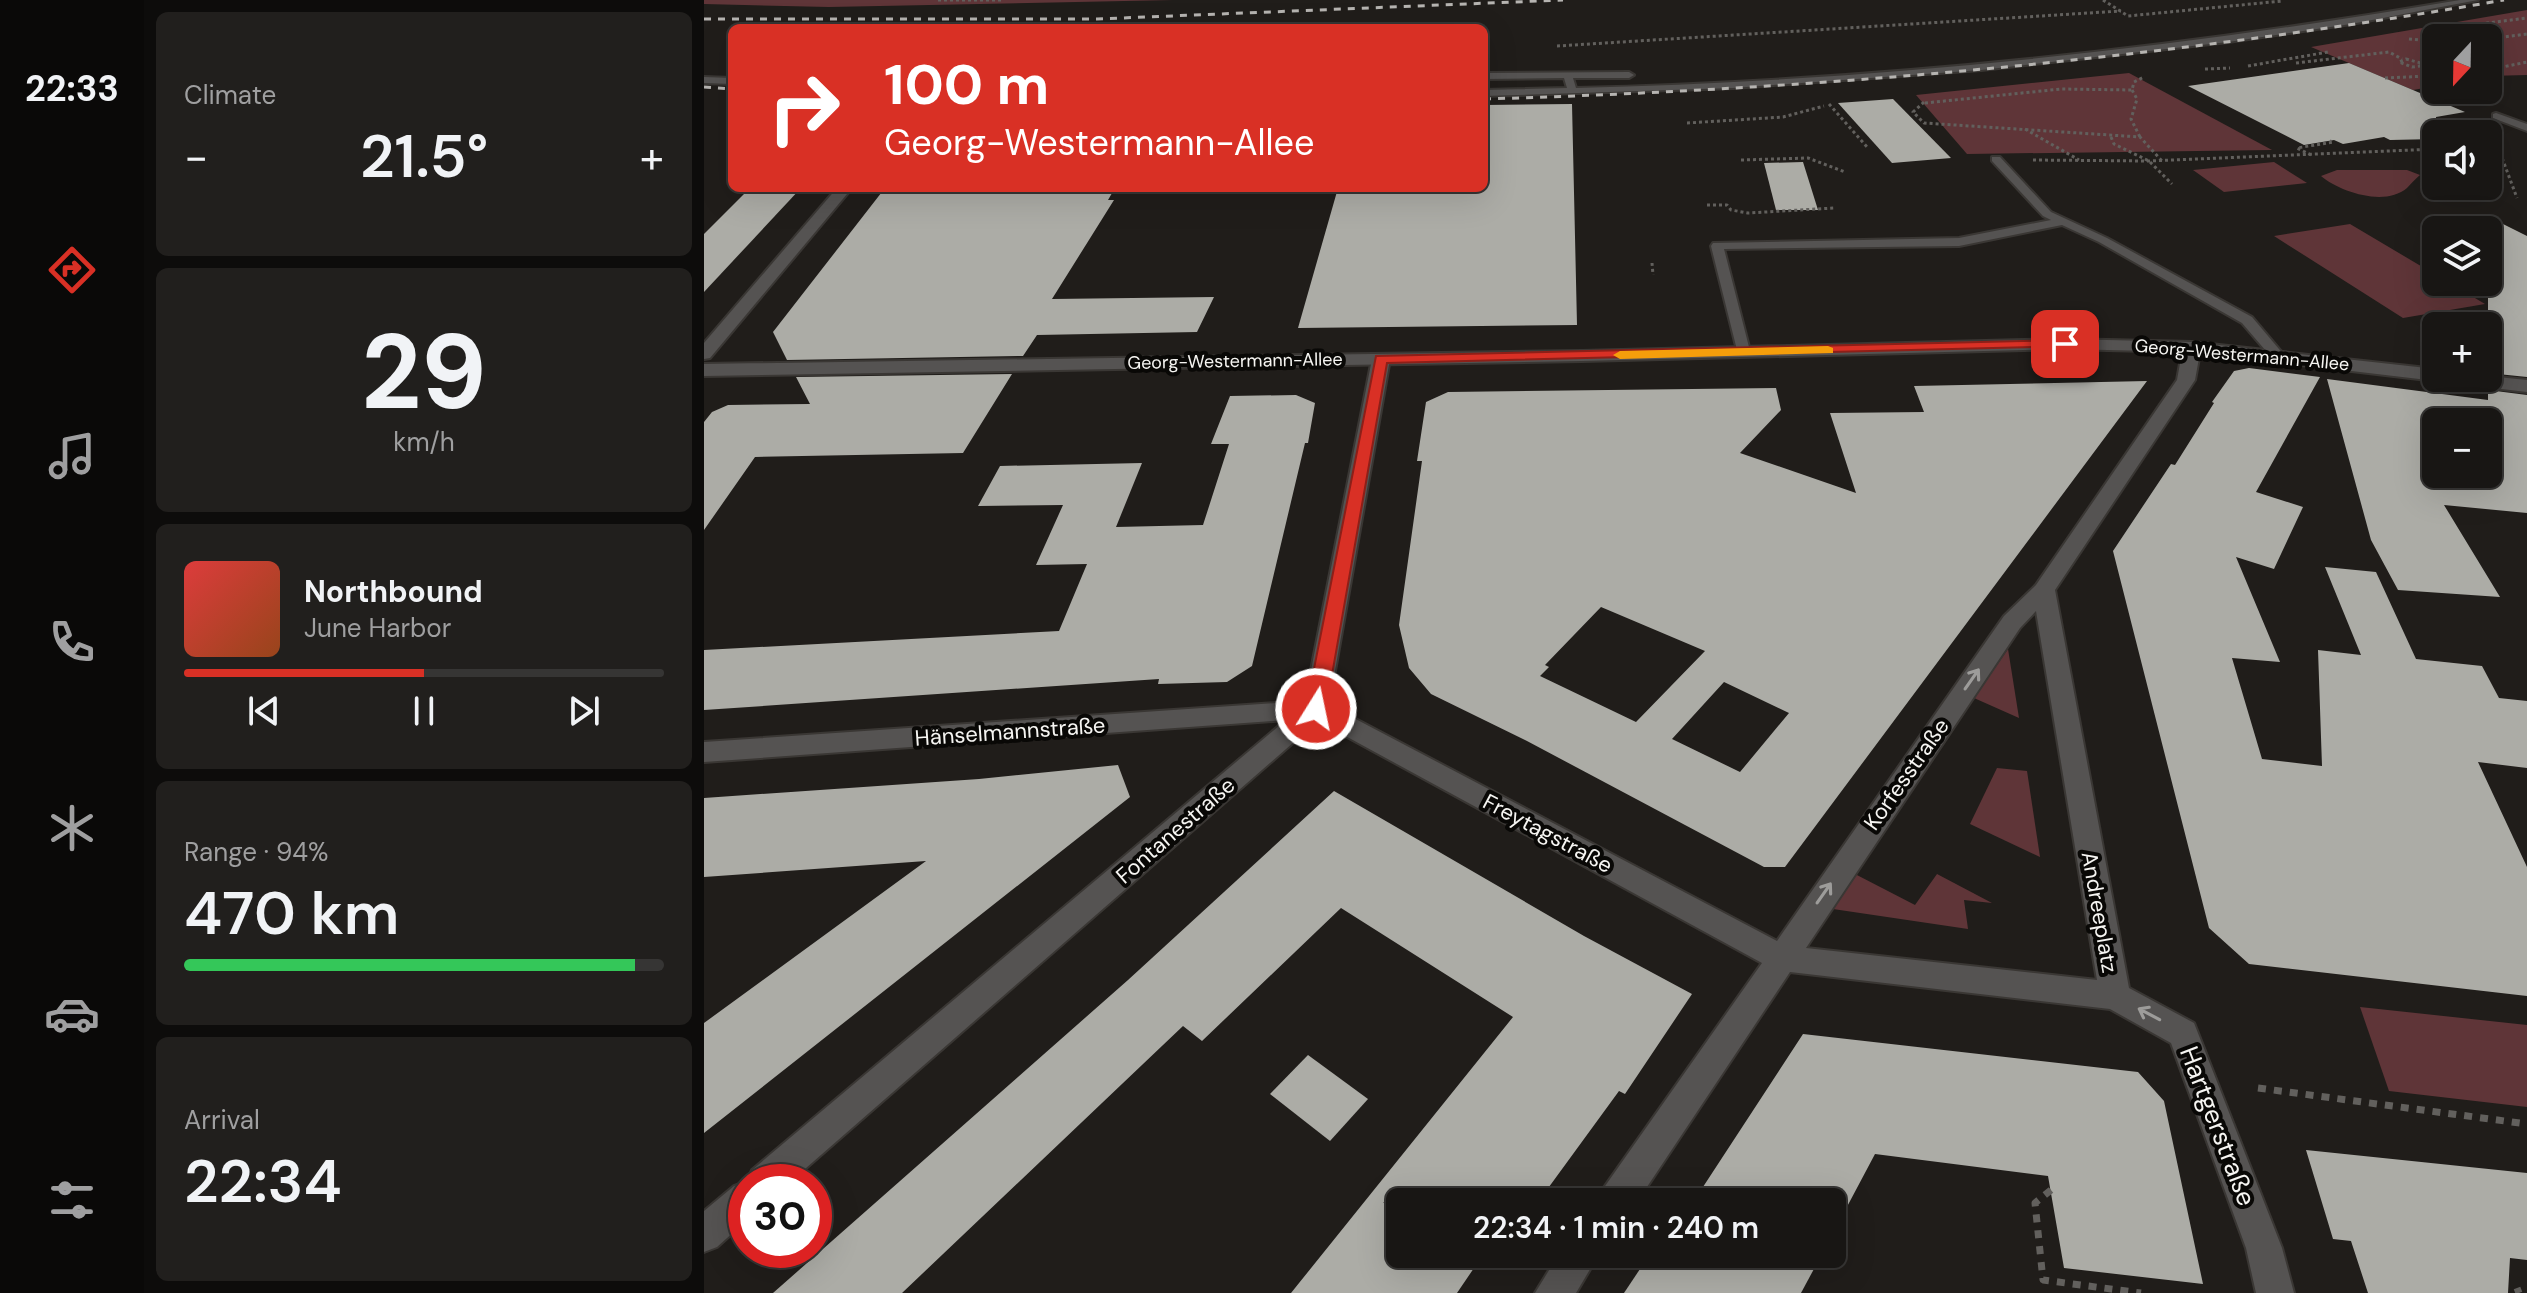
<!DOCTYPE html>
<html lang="en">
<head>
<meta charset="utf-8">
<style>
	:root { --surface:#181614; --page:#211f1d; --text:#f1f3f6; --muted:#9f9fa0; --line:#363534; --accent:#d93025 }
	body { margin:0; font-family:"DM Sans",sans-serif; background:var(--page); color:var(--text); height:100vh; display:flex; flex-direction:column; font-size:30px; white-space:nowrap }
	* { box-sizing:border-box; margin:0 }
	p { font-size:26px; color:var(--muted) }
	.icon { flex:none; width:44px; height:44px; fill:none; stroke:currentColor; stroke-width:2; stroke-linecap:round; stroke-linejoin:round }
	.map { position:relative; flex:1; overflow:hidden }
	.details { display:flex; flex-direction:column; gap:12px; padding:12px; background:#0d0c0b; width:560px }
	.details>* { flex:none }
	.guide { position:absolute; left:24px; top:24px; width:760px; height:168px; border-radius:12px; box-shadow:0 8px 32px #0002,0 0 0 2px var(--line); background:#d93025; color:#fff; overflow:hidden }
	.needle { width:52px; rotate:202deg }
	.tools { position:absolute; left:1718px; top:24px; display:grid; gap:16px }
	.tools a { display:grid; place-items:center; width:80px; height:80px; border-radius:12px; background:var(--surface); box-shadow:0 8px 32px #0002,0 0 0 2px var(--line); font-size:40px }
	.speed { position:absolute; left:24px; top:1164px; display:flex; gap:16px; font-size:40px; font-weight:700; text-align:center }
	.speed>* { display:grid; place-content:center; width:104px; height:104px; border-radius:50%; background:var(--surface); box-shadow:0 8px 32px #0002,0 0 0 2px var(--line); line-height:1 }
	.speed .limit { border:12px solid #d22; background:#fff; color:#111 }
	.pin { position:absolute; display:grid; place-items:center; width:68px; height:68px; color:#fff; margin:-34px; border-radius:16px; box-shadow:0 4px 12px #0006 }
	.me { position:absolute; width:88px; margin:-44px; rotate:10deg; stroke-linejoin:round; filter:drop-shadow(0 0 6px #0008) }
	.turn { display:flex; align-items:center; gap:28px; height:168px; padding:0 24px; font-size:36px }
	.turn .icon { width:104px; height:104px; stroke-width:2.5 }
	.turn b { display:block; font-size:56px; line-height:68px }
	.big { font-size:60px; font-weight:600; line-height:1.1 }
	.details .widget { flex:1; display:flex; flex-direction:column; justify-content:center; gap:12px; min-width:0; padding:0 28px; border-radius:12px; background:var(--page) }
	.details .dial { align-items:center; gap:0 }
	.dial b { font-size:104px; line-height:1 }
	.song { display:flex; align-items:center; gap:24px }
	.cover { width:96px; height:96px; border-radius:12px; background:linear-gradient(135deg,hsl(0 70% 55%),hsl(20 70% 35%)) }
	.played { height:8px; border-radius:4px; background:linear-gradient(90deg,var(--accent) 50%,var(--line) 50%) }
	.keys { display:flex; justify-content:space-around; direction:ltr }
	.heat { display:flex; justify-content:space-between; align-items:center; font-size:44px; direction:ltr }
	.charge { height:12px; border-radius:6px; background:linear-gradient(90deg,#34c759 94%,var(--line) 0) }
	.trip { position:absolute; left:682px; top:1188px; width:460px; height:80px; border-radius:12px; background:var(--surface); box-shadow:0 8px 32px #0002,0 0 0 2px var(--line); font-weight:600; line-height:80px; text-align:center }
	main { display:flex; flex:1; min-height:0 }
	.tab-bar { display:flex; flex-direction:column; width:144px; justify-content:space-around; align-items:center; background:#0a0908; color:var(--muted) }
	.tab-bar .icon { width:56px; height:56px }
	.tab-bar .selected { color:var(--accent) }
	.tab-bar b { font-size:36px; color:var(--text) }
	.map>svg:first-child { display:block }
	.green { fill:#5f3538 }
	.building { fill:#acaca6; fill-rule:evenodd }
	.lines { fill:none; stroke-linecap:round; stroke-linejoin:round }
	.service-casing { stroke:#3a3734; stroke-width:4 }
	.minor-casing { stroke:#3a3734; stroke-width:4 }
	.tertiary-casing { stroke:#3a3734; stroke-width:4 }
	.path-far1 { stroke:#62605d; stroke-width:3; stroke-dasharray:3 3; stroke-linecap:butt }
	.path { stroke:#62605d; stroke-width:7; stroke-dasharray:8 8; stroke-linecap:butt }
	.service { fill:#555352; fill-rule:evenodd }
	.minor { fill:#555352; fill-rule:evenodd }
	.tertiary { fill:#555352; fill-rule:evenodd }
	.rail { stroke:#b6b4b1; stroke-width:3; stroke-dasharray:7 7; stroke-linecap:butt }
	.oneway { stroke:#9d9c9a }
	.route { fill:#d93025; stroke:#8d1f18; stroke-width:2 }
	.slow { fill:#f59e0b }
	.labels { text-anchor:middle; stroke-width:8; stroke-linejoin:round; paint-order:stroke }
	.far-street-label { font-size:18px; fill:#f6f5f2; stroke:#090806 }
	.street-label { font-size:22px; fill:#f6f5f2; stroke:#090806 }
	.near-street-label { font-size:26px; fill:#f6f5f2; stroke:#090806 }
</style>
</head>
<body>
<main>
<nav class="tab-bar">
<b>22:33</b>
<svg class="icon selected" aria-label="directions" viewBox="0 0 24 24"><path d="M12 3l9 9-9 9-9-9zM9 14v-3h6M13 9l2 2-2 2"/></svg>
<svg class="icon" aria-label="music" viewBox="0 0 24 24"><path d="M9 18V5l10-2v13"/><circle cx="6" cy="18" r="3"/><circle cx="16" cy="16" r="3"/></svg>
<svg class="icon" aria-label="phone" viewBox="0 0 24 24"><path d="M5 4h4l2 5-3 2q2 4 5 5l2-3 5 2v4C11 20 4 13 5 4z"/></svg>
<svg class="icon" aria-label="climate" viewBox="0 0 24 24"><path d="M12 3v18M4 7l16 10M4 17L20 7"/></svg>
<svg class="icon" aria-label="car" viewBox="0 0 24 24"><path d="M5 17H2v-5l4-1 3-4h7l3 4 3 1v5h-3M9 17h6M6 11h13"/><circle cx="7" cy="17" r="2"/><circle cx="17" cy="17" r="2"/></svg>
<svg class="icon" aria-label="filters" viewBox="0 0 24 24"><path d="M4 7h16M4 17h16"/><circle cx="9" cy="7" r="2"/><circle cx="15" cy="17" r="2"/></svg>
</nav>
<section class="details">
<div class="widget"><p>Climate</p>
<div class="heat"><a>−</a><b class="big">21.5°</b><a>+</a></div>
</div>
<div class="widget dial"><b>29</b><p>km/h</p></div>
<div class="widget">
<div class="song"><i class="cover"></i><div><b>Northbound</b><p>June Harbor</p></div></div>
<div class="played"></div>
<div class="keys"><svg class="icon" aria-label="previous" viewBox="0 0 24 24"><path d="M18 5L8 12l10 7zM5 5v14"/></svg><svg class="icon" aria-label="pause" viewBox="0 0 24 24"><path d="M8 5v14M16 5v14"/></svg><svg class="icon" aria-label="next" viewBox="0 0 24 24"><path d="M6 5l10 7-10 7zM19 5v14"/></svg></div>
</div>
<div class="widget"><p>Range · 94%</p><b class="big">470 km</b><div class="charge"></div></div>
<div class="widget"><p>Arrival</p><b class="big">22:34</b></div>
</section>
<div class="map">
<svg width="1823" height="1293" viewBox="0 0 1823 1293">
	<rect width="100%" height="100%" fill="#201d1a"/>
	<g class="green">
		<path d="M0 0H469L125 7 0 4Z"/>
		<path d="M1823 10V75L1784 76V38H1732V86L1709 90 1607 47Z"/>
		<path d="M1425 73 1568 150 1263 154 1212 95Z"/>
		<path d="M1570 162 1603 183 1520 192 1489 170Z"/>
		<path d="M1633 170H1703L1716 175C1711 179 1707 184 1703 188 1681 207 1636 192 1617 176Z"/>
		<path d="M1646 224 1732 275V282H1744L1781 304 1699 318 1570 236Z"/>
		<path d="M1304 649 1315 718 1270 698Z"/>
		<path d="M1293 768 1323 771 1336 857 1266 824Z"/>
		<path d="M1149 873 1211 905 1233 874 1288 903 1260 900 1264 929 1129 909 1132 897Z"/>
		<path d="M1656 1007 1823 1025V1107L1685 1091Z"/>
	</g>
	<g class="building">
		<path d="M1645 63 1761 112 1732 117V139L1686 140 1680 137 1639 144 1630 140 1600 145 1484 86Z"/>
		<path d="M1189 99 1247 158 1188 163 1134 103Z"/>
		<path d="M868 104 873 325 594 328 634 188H780V105Z"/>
		<path d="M1099 162 1114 210H1072L1060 163Z"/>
		<path d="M46 188H97L0 292V234Z"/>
		<path d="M181 188H411L404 200H410L348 299 510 297 493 332 333 335 319 356 83 360 69 332Z"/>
		<path d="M1795 222 1823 236V377L1784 373V230H1747Z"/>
		<path d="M1545 368 1616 377 1552 492 1599 507 1570 569 1532 557 1576 662 1528 658 1558 759 1618 766 1614 650 1657 655 1621 567 1672 572 1712 659 1778 666 1795 698 1823 701V768L1774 762 1823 867V996L1545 964 1505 928 1409 551 1467 464 1471 465 1510 403 1508 402 1530 371Z"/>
		<path d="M308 374 259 453 51 457 0 530V422L8 412 24 405 106 404 92 377Z"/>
		<path d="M1623 379 1784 400V390L1823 395V513L1740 505 1796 597 1694 590 1667 540ZM1732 422H1784V474H1732Z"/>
		<path d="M1443 381 1081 867H1060L823 741 727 694 705 668 695 625 718 461H713L722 402 744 392 1072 388 1077 410 1036 453 1152 493 1126 413 1220 412 1210 386ZM897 607 1001 651 932 722 836 676 845 667 841 665ZM1020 682 1085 713 1036 772 968 739Z"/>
		<path d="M592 395 611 403 604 443H601L548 666 523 682 454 684 455 679 0 710V650L355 631 383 564 332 565 359 505 274 506 296 466 438 463 412 527 499 525 525 444H507L526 396Z"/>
		<path d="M414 765 426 797 0 1133V1023L222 861 0 877V798L275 779Z"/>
		<path d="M630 791 880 936 988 994 921 1094 915 1091 834 1202H679L696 1214V1254H751L770 1268 753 1293H587L809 1017 637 908 498 1041 479 1026 198 1293H69L424 980Z"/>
		<path d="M1099 1034 1434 1072 1460 1101 1499 1284 1360 1268 1344 1176 1171 1154 1128 1235V1202H1015L997 1190Z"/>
		<path d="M604 1055 664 1099 626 1141 566 1094Z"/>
		<path d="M1602 1150 1823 1173V1260L1806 1258 1804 1293H1664L1647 1241 1629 1239Z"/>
		<path d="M946 1254H1118L1097 1293H920Z"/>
	</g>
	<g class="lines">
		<defs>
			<g id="service">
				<path d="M1756 0H1774L1647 24 1524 42 1277 70 1029 88 780 96V90L863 88 860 78 780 79V73L925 72 930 75 925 78H869L872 88C1169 81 1463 50 1756 0Z"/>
				<path d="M0 77 28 78V84L0 83Z"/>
				<path d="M1792 113 1823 124V131L1789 118V114Z"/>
				<path d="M1288 157H1296L1347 212 1403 238 1548 317 1580 355 1578 358H1568L1538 323 1395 242 1358 225 1255 246 1020 249 1046 351 1044 354H1034L1007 246 1009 243 1255 238 1347 220 1339 216 1288 161Z"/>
			</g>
			<g id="minor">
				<path d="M133 188H148L6 358 0 359V343Z"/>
				<path d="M1488 342 1497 347 1491 380 1351 590 1425 988 1490 1023 1578 1248 1590 1293H1552L1542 1248 1467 1043 1406 1009 1086 972 933 1202H894L899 1189 1058 963 614 721 86 1182H42V1221L13 1247 0 1252V1211L30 1186 43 1181 48 1170 582 720 0 762V742L601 701 668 359 677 354 686 359 625 705 1073 941 1300 616 1332 585 1473 380 1479 347ZM1332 611 1393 980 1102 948 1316 628Z"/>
				<path d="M855 1254H895L872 1293H831Z"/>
			</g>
			<g id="tertiary">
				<path d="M1361 339 1488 342 1732 369V378H1739L1732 381 1488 352 1361 349 878 361 0 376V364L878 351Z"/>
				<path d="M1784 376 1823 380V392L1755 384 1746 378Z"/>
			</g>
		</defs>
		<use href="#service" class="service-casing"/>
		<use href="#minor" class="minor-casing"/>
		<use href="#tertiary" class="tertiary-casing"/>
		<g class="path-far1">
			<path d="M234 0H300"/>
			<path d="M1399 0 1424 16 1578 1"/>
			<path d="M1776 24 1823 18"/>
			<path d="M1705 39 1726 41 1732 46"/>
			<path d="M1784 39 1823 34"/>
			<path d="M853 46 1417 11"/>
			<path d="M1784 56 1799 68"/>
			<path d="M1702 59 1724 65 1708 67 1695 62Z"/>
			<path d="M1592 63 1685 52 1698 59"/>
			<path d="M1544 66 1624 52"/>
			<path d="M1501 69 1526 68"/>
			<path d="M1784 70 1823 62"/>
			<path d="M1681 78 1724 76"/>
			<path d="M1718 78 1732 84"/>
			<path d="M1428 90 1433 99 1427 119 1436 137"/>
			<path d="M1220 102 1209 112 1220 123 1436 137 1458 161"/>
			<path d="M1221 103 1357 89 1428 90 1430 82 1440 77"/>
			<path d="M1125 104 1164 148"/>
			<path d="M983 123 1079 117 1120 106"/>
			<path d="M1321 129 1375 160"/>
			<path d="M1407 137 1410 144 1445 161 1468 184"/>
			<path d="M1794 147 1813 198"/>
			<path d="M1607 155 1593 148 1629 142 1626 141"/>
			<path d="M1037 160 1104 158 1141 172"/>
			<path d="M1329 160 1445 161 1732 149"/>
			<path d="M1003 205H1023L1027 210 1044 213 1130 208"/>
			<path d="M948 263 949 275"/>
		</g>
		<g class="path">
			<path d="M1554 1088 1823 1124"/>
			<path d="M1347 1190 1331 1203 1339 1280 1437 1293"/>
			<path d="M1813 1288 1815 1293"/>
		</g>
		<use href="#service" class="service"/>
		<use href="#minor" class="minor"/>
		<use href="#tertiary" class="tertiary"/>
		<g class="rail">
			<path d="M0 19H393L859 0"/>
			<path d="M0 87 28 89"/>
			<path d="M780 99C1126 89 1459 59 1800 0"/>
		</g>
	</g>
	<defs><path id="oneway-shaft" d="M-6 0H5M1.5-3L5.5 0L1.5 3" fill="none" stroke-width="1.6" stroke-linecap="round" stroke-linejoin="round" transform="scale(2)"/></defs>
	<g class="oneway">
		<use href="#oneway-shaft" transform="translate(1268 679) rotate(-55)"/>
		<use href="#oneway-shaft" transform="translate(1120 893) rotate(-55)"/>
		<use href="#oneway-shaft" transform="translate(1445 1014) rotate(-152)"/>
	</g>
	<path class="route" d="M1361 340 1368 344 1366 346 683 363 622 709 612 716 602 709 672 356Z"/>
	<path class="slow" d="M1124 346 1129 348V353L916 359 909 355 916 351Z"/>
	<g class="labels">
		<g class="far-street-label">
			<text transform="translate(1538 355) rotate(5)" y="6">Georg-Westermann-Allee</text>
			<text transform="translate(531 361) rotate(-1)" y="6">Georg-Westermann-Allee</text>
		</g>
		<g class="street-label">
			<text transform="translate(306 731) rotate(-4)" y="8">Hänselmannstraße</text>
			<text transform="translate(1202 774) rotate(-55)" y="8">Korfesstraße</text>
			<text transform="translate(471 830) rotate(-41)" y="8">Fontanestraße</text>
			<text transform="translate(844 833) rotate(28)" y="8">Freytagstraße</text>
			<text transform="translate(1396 912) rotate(80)" y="8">Andreeplatz</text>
		</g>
		<g class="near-street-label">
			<text transform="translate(1514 1126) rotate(69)" y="9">Hartgerstraße</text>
		</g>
	</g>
</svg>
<div class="tools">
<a><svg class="needle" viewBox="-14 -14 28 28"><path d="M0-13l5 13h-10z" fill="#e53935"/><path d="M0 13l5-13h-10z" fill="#9f9fa0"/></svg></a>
<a><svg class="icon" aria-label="sound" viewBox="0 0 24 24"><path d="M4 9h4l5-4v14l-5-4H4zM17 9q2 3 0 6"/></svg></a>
<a><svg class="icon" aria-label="layers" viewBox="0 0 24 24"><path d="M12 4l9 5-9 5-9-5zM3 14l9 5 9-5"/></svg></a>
<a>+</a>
<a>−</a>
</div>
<div class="speed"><div class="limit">30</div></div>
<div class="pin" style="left:1361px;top:344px;background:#d93025"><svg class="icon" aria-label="arrive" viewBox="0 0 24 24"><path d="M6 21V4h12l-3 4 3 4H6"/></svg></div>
<svg class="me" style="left:612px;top:709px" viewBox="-20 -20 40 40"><circle r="17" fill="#d93025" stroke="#fff" stroke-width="3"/><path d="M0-11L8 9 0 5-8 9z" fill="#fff"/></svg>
<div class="trip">22:34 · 1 min · 240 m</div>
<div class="guide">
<div class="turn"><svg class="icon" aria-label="right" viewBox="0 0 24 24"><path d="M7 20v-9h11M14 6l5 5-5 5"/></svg><div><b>100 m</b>Georg-Westermann-Allee</div></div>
</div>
</div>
</main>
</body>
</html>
